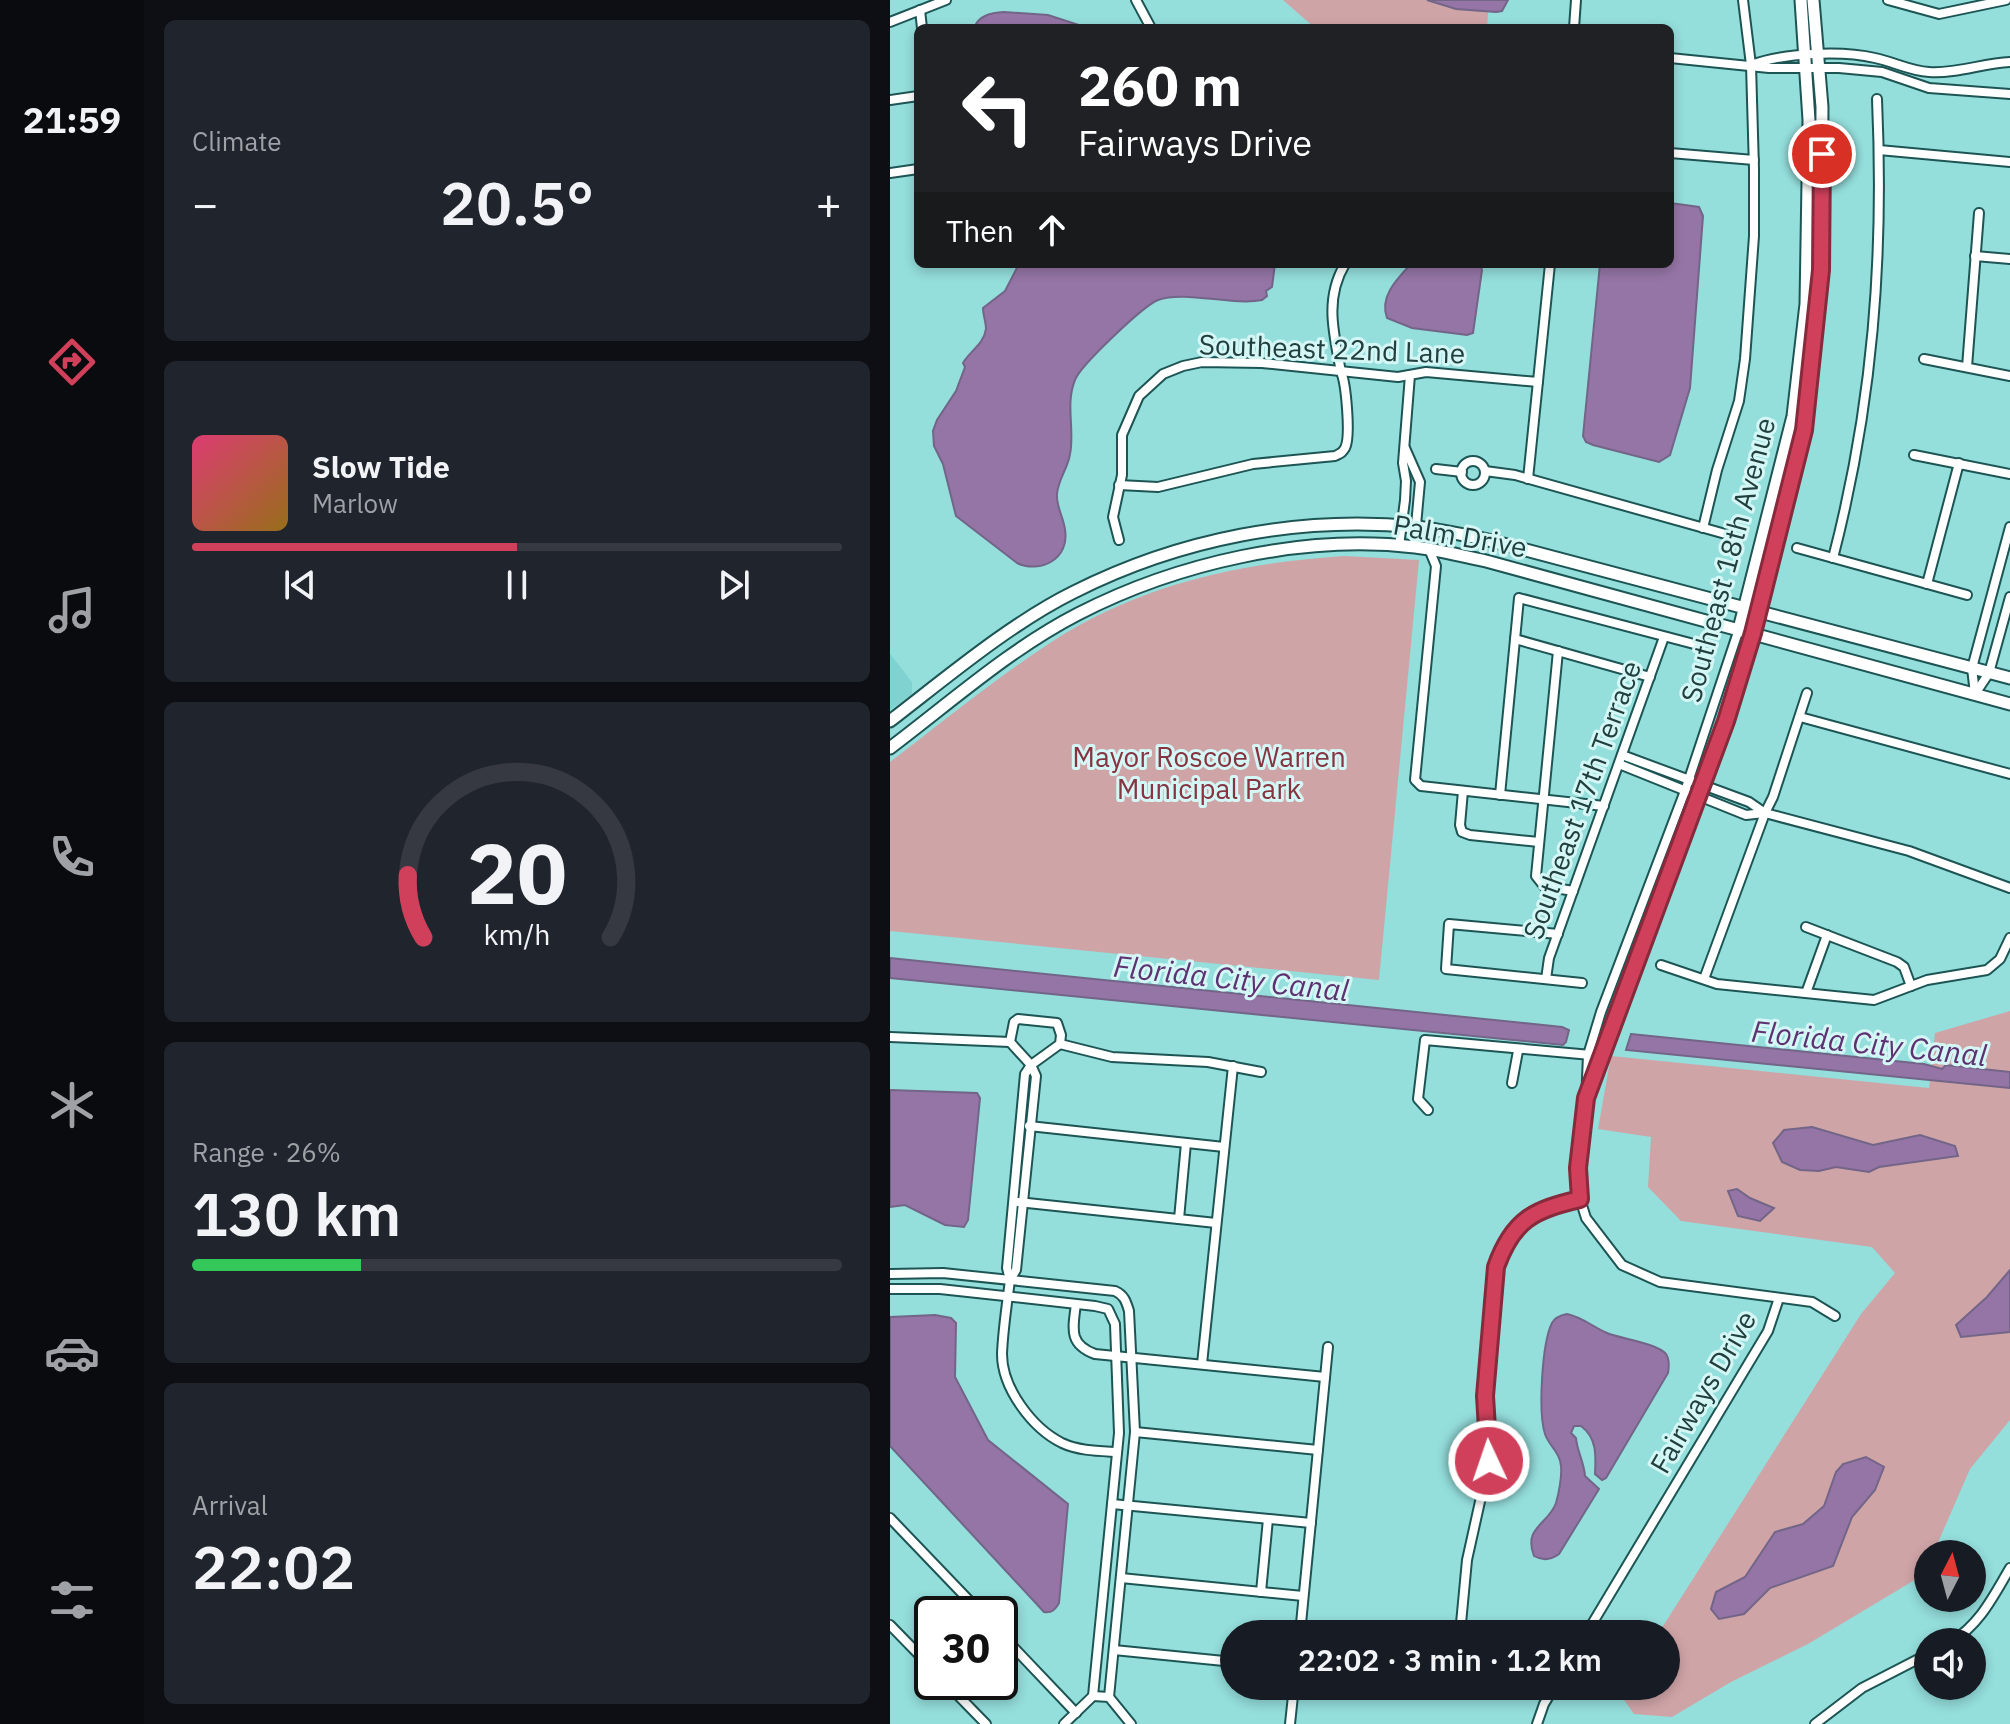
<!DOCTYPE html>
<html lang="en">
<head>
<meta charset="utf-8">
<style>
	:root { --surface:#171b24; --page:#20242c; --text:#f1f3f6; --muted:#9ea1a6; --line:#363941; --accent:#d0405b }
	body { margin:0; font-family:"IBM Plex Sans",sans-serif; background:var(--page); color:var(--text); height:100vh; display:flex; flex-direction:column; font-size:30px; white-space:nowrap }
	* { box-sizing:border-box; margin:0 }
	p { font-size:26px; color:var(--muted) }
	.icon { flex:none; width:44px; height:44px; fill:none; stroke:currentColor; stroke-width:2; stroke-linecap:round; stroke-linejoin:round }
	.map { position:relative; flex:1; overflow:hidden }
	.sheet { display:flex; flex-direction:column; gap:20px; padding:20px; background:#0d0f14; width:746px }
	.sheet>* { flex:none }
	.banner { position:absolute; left:24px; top:24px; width:760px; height:244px; border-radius:12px; box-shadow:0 4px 12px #0003; background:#202124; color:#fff; overflow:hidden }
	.needle { width:52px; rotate:6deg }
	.buttons { position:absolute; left:1024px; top:1540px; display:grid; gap:16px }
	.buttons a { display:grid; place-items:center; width:72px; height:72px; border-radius:50%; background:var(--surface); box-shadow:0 4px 12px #0003; font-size:40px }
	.speed { position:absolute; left:24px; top:1596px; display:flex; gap:16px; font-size:40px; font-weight:700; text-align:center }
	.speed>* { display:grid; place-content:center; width:104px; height:104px; border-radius:50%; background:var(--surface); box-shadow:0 4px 12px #0003; line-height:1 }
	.speed .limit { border:4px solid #111; border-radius:12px; background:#fff; color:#111 }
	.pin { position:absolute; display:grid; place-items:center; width:68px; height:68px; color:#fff; margin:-34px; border:4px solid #fff; border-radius:50%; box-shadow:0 2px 8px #0007 }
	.me { position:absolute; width:88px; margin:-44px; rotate:357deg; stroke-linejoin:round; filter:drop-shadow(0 0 6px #0008) }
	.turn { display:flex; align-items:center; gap:28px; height:168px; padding:0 32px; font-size:36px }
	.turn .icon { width:104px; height:104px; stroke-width:2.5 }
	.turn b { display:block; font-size:56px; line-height:68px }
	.then { display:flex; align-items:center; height:76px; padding:0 32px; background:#0003; gap:16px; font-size:30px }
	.big { font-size:60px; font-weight:600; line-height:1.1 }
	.sheet .widget { flex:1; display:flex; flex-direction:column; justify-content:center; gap:12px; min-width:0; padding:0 28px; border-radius:12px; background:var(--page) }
	.sheet .dial { align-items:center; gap:0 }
	.dial svg { height:208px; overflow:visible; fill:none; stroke:var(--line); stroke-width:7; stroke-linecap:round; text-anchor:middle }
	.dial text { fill:var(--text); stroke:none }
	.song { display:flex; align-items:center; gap:24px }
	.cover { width:96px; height:96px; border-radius:12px; background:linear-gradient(135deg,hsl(340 70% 55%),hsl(40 70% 35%)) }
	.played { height:8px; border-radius:4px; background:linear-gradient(90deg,var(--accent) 50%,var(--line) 50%) }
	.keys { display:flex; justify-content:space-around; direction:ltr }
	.heat { display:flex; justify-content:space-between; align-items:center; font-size:44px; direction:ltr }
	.charge { height:12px; border-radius:6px; background:linear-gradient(90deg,#34c759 26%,var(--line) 0) }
	.trip { position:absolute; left:330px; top:1620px; width:460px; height:80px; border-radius:40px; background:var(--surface); box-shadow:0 4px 12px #0003; font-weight:600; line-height:80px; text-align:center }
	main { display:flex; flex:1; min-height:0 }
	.menu { display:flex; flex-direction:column; width:144px; justify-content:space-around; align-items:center; background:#090b0e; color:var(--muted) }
	.menu .icon { width:56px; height:56px }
	.menu .on { color:var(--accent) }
	.menu b { font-size:36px; color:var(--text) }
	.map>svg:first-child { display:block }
	.built { fill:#7fd2d0 }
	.green { fill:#cfa4a7 }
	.water { fill:#9575a6; stroke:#726587; stroke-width:2 }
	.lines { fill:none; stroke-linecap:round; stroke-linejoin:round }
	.street-casing { stroke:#1c5554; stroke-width:12 }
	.secondary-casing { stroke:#1c5554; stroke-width:15 }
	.street { stroke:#fff; stroke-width:8 }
	.secondary { stroke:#fff; stroke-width:11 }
	.route-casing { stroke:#872a3b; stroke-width:20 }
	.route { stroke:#d0405b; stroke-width:14 }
	.labels { text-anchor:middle; stroke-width:6; stroke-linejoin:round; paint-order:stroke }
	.street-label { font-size:28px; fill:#213f3f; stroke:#d4f7f6 }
	.park-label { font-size:28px; fill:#853440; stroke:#d4f7f6 }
	.water-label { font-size:30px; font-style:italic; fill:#5d3271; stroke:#d4f7f6 }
</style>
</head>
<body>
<main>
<nav class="menu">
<b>21:59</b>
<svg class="icon on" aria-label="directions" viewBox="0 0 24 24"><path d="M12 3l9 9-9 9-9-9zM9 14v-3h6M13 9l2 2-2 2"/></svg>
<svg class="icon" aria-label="music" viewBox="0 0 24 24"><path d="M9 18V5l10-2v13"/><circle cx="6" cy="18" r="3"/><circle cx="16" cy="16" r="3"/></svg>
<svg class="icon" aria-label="phone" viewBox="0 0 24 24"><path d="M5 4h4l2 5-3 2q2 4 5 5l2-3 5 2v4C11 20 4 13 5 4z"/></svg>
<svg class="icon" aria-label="climate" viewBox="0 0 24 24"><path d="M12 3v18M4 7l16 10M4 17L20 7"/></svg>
<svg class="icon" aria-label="car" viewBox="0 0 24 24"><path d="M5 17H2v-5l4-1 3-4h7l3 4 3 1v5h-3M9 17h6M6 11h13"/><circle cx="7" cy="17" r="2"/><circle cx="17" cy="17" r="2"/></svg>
<svg class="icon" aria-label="filters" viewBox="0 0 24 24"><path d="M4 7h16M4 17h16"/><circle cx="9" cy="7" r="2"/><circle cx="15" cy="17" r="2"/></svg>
</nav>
<section class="sheet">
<div class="widget"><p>Climate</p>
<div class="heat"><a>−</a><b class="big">20.5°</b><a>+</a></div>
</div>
<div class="widget">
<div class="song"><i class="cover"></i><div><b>Slow Tide</b><p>Marlow</p></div></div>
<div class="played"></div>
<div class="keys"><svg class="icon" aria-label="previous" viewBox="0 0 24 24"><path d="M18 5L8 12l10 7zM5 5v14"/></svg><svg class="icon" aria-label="pause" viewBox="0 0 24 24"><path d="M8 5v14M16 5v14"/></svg><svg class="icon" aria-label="next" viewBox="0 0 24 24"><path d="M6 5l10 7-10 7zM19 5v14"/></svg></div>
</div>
<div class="widget dial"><svg viewBox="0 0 100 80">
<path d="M14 69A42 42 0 1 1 86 69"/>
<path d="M14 69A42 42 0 0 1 8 45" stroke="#d0405b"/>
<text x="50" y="56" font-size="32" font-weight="700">20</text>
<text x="50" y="72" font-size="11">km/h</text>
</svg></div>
<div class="widget"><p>Range · 26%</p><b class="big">130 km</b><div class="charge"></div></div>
<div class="widget"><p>Arrival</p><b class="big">22:02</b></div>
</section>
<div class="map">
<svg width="1120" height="1724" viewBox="0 0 1120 1724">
	<rect width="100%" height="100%" fill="#94dedc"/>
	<path class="built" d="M0 654 22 682V694L0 710Z"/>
	<g class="green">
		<path d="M393 0H599L597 28H425Z"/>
		<path d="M454 556 529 560 489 980 0 931V762C54 721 106 678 163 641 252 584 350 563 454 556Z"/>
		<path d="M1120 1011V1420L1080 1469 1043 1554H1038V1565L1033 1575 918 1644 841 1682 782 1717 744 1714 730 1694 735 1686H776V1634H768L971 1314 1005 1273 982 1247 791 1221 758 1187 761 1137 708 1129 721 1056 1039 1088 1045 1033Z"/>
	</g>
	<g class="water">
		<path d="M537 0H618L612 11 606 12 566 9Z"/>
		<path d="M114 12 158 15 198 28H84C89 15 101 13 114 12Z"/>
		<path d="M780 203 809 207 813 216 800 388 780 455 769 462 703 445 696 442 693 436 710 264H780Z"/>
		<path d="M129 264H385L382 287 376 291 377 296 372 300C343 306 294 290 268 300 253 306 190 366 185 380 175 404 185 430 180 454 178 468 168 480 167 494 166 507 174 518 175 530 180 559 150 574 127 563L66 516 53 464 44 446 43 431 47 420 66 391 75 367 73 363C80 351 94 344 96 329 96 322 93 315 93 308L115 291Z"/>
		<path d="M521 264H590L592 270 583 333 577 335 522 328 497 318C489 297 507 279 521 264Z"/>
		<path d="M0 958 672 1027 679 1030 676 1042 673 1045 0 978Z"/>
		<path d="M741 1034 1034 1064 1052 1069 1056 1065 1120 1072V1088L736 1050Z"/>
		<path d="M0 1090 87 1093 90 1098 78 1220 74 1227 55 1225 15 1205 0 1207Z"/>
		<path d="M922 1127 983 1145 1030 1135 1065 1146 1068 1156 989 1167 979 1172 946 1167 929 1171 910 1170 892 1162 883 1143 894 1130Z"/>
		<path d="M847 1189 860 1198 884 1208 870 1221 848 1216 838 1191Z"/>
		<path d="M1120 1270V1332L1071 1337 1066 1325 1097 1297Z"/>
		<path d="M677 1314C692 1317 703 1327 717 1333 731 1339 767 1343 776 1354 780 1360 779 1367 778 1373L716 1478 712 1480 705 1474C706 1455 707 1438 691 1426H684L681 1433 686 1438C687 1451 694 1462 695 1476L709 1489 669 1554C661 1560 653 1561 644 1556 633 1527 658 1525 666 1503 669 1493 672 1476 671 1466 670 1452 659 1446 655 1434 648 1412 652 1343 662 1323 665 1317 672 1315 677 1314Z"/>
		<path d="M45 1315 61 1318 66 1323 65 1377 98 1440 178 1504 169 1603C165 1610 162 1613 154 1612L0 1446V1317Z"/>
		<path d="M976 1457 994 1467 985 1490 962 1517 943 1566 880 1588 854 1614 829 1619 821 1609 826 1592 855 1577 885 1532 913 1524 934 1506 946 1472 953 1464Z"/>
	</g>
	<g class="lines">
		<defs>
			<g id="street">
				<path d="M246 0 261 28"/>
				<path d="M998 0 1049 14 1116 0"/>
				<path d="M30 10 32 28"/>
				<path d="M0 22 56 0"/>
				<path d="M684 28 686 0"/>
				<path d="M780 58 879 68H949L992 72 1039 88 1120 94"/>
				<path d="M861 65C894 53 951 50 985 58 1004 62 1020 71 1039 72 1067 74 1093 63 1120 62"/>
				<path d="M0 100 28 96"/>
				<path d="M989 150 1120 162"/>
				<path d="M780 153 864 160"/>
				<path d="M0 173 28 169"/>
				<path d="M1085 256 1120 259"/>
				<path d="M1034 359 1120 376"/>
				<path d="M1077 367 1089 213"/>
				<path d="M515 448 530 482 524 547"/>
				<path d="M1024 455 1120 474"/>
				<circle cx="583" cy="473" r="12"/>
				<path d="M546 469 572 472"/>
				<path d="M595 471 625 475 839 535"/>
				<path d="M638 479 660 264"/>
				<path d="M229 485 268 487 363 464 445 456C451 453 452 453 455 448 461 437 456 383 451 372 444 334 434 299 455 264"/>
				<path d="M813 528 827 470 849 401 855 359 864 236V169L861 65 853 0"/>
				<path d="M229 540 223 517 232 475V435L249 396 273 374 293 366 312 362 372 363 508 377 536 372 648 382"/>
				<path d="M509 546 515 500 516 481 513 463 520 375"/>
				<path d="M907 548 1077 595"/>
				<path d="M539 549 546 566 525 780 531 786 714 806"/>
				<path d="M943 558C983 404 994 257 987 99"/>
				<path d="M1037 584 1069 463"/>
				<path d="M849 629 795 791 711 1012 698 1055 695 1127 688 1168 690 1199 696 1218 732 1265 770 1282 922 1302 945 1316"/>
				<path d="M625 639 760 677"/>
				<path d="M668 651 646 876 654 886 683 891"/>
				<path d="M1085 694 1082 668 1120 527"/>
				<path d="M1085 694 1099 673 1120 597"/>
				<path d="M910 717 1120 774"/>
				<path d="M732 755 859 802 875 813 1019 851 1120 888"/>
				<path d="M729 764 856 815 874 813"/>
				<path d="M573 791 570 825 572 832 580 835 649 842"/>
				<path d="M610 795 629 598 804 644"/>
				<path d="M916 927 1007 962 1014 967 1021 986"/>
				<path d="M668 934 559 924 556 969 692 983"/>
				<path d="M771 965 827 984 984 1000 1037 980 1097 970 1110 959 1120 938"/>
				<path d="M656 979 659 958 774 637"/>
				<path d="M814 979 875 813 883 797 917 693"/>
				<path d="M916 993 937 935"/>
				<path d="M128 1019 167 1023 171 1035 170 1044 141 1065 120 1042 124 1022Z"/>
				<path d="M0 1037 120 1042"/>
				<path d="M170 1044 222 1057 318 1062 371 1072"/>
				<path d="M141 1065 135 1074 117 1268 120 1280C117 1304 113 1329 112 1354 112 1388 142 1428 172 1443 189 1451 209 1451 227 1452"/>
				<path d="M622 1083 628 1051"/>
				<path d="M698 1091 710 1056 720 1038 836 721 863 633"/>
				<path d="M538 1110 528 1099 535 1040 701 1055"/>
				<path d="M139 1126 334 1147"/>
				<path d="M128 1202 326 1223"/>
				<path d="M289 1219 296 1143"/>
				<path d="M0 1274 53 1273 225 1291C234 1295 236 1301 239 1311L245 1432 219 1697"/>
				<path d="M120 1280 126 1270 146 1076 141 1065"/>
				<path d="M0 1289H50L205 1306 218 1309 225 1324 229 1433 203 1696 174 1724"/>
				<path d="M186 1304C183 1328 178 1344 205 1354L435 1377"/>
				<path d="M312 1364 343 1066"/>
				<path d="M245 1432 428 1450"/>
				<path d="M222 1504 421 1523"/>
				<path d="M0 1518 92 1614"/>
				<path d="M231 1578 413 1596"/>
				<path d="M371 1592 378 1519"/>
				<path d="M0 1625 42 1668"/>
				<path d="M110 1633 186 1713"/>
				<path d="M410 1634 438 1347"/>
				<path d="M570 1634 577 1560 599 1461 595 1396 606 1267C622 1221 645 1210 690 1199"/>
				<path d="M696 1634 878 1331 889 1298"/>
				<path d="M1061 1642C1090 1624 1103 1597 1120 1568"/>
				<path d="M224 1650 344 1662"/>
				<path d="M55 1682 96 1724"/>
				<path d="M203 1696 219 1697 241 1724"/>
				<path d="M400 1724 404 1686"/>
				<path d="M647 1724 654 1704 665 1686"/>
				<path d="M925 1724 972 1688 1038 1654"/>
			</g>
			<g id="secondary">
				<path d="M849 629 903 416 916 304 919 120 911 0"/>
				<path d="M863 633 914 430 931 270 932 107 923 0"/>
				<path d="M0 721C56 678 121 623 184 592 289 539 410 515 527 527 551 530 575 535 598 540L1120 678"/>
				<path d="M0 748C61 702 120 649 188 614 287 563 414 534 525 547 549 550 573 556 596 561L1120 704"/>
			</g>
		</defs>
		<use href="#street" class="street-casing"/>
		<use href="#secondary" class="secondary-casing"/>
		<use href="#street" class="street"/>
		<use href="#secondary" class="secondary"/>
	</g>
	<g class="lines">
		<defs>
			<path id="route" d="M599 1461 595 1396 606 1267C623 1219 644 1210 690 1199L688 1168 696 1098 836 721 863 633 914 430 931 270 932 154"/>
		</defs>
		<use href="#route" class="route-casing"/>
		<use href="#route" class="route"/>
	</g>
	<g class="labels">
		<g class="street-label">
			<text transform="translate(442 349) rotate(2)" y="10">Southeast 22nd Lane</text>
			<text transform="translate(570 536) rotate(10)" y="10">Palm Drive</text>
			<text transform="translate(838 560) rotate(-75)" y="10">Southeast 18th Avenue</text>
			<text transform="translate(692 800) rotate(-70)" y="10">Southeast 17th Terrace</text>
			<text transform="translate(813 1392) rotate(-60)" y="10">Fairways Drive</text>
		</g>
		<g class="park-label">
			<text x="319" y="767">Mayor Roscoe Warren<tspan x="319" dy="32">Municipal Park</tspan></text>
		</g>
		<g class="water-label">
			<text transform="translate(341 979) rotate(6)" y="10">Florida City Canal</text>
			<text transform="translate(979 1044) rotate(6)" y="10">Florida City Canal</text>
		</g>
	</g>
</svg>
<div class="buttons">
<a><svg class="needle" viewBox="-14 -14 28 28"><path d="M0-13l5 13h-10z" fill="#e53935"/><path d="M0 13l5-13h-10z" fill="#9ea1a6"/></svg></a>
<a><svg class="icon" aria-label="sound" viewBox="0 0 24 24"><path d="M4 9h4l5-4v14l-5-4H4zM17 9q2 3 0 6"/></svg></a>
</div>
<div class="speed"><div class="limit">30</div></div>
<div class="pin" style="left:932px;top:154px;background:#d93025"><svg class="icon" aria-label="arrive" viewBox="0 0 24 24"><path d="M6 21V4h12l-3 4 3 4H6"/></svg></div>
<svg class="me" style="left:599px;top:1461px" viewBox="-20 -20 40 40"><circle r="17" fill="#d0405b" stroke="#fff" stroke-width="3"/><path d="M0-11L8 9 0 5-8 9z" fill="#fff"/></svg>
<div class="trip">22:02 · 3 min · 1.2 km</div>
<div class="banner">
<div class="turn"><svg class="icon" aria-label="left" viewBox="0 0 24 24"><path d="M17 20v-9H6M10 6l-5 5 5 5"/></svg><div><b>260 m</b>Fairways Drive</div></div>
<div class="then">Then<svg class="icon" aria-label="ahead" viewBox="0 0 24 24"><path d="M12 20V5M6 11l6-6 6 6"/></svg></div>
</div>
</div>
</main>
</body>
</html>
